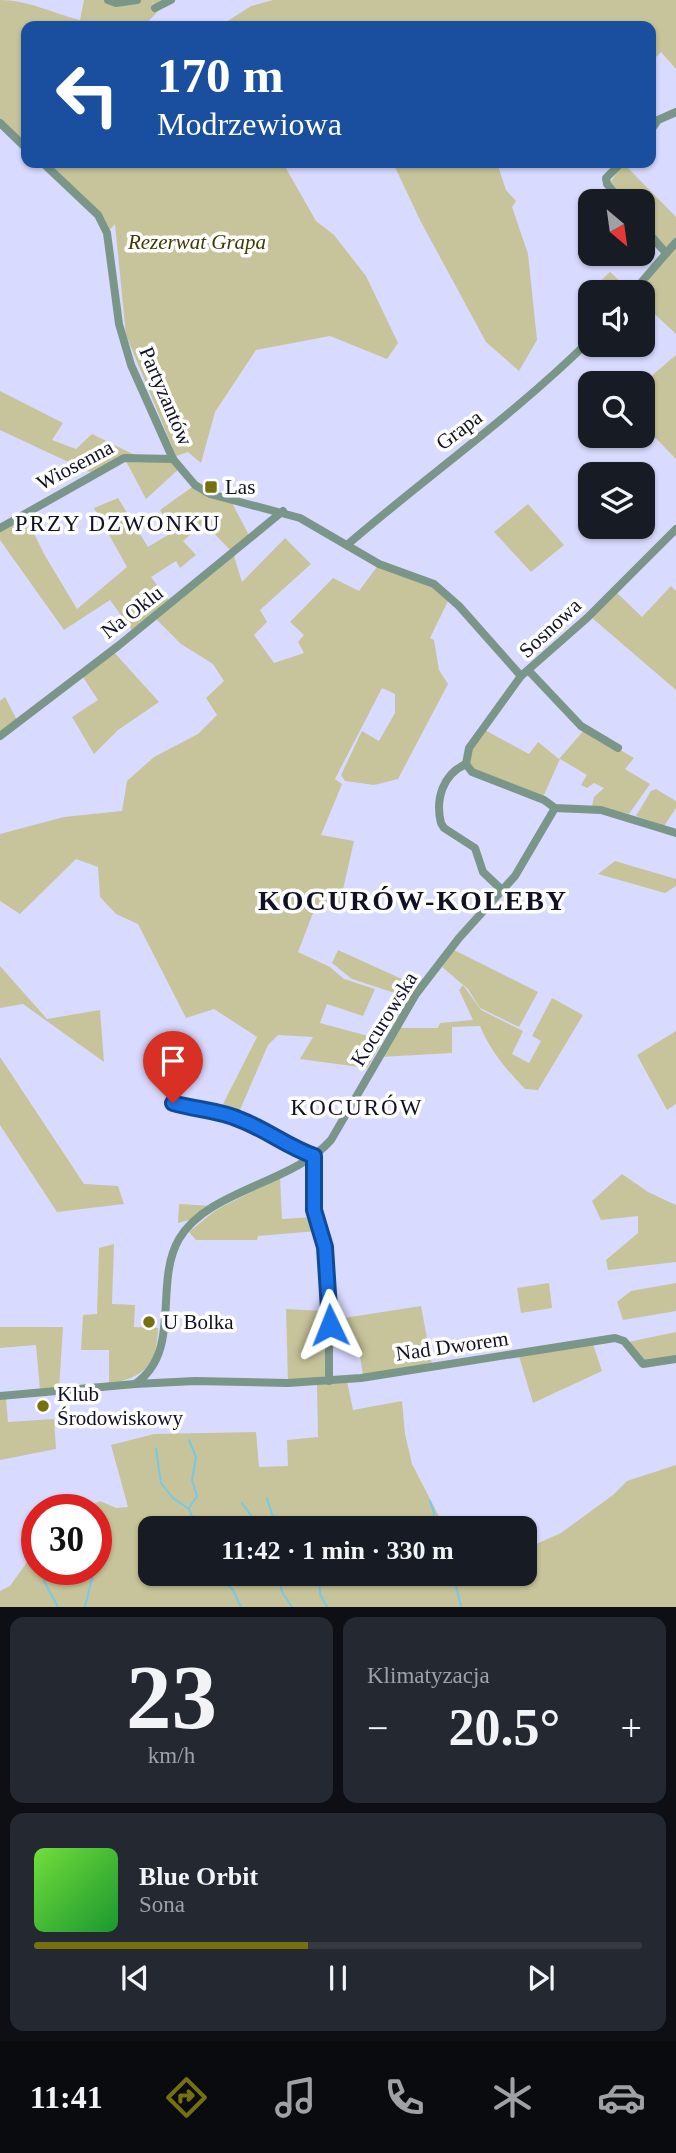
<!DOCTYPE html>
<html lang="pl">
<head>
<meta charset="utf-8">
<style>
	:root { --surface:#171b24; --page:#242831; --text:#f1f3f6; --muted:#9ea1a6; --line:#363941; --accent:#777010 }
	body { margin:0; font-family:"Times New Roman",serif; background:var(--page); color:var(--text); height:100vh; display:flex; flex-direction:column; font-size:26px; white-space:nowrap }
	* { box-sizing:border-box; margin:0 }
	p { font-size:23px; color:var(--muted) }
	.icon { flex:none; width:38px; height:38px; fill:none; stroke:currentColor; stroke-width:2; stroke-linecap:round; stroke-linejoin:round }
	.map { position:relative; height:1607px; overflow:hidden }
	.drawer { display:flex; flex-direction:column; gap:10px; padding:10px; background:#0d0f14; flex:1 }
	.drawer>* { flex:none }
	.top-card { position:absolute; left:21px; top:21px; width:635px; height:147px; border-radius:14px; box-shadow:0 2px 5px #0004; background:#1a4fa0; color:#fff; overflow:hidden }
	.needle { width:46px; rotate:151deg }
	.buttons { position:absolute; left:578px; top:189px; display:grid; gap:14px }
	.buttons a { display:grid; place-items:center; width:77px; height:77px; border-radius:14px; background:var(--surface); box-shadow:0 2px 5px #0004; font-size:35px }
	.speed { position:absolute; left:21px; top:1494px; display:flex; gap:14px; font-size:35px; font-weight:700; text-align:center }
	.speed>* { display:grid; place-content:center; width:91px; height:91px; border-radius:50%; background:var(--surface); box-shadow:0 2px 5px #0004; line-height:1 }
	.speed .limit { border:10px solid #d22; background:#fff; color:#111 }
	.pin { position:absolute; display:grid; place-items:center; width:60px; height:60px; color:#fff; margin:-72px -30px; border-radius:50% 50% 50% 0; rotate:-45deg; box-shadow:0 0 7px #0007 }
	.pin .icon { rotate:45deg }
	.me { position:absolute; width:77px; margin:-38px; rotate:358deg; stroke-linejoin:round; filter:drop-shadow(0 0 5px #0008) }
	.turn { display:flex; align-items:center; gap:24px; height:147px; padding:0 21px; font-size:32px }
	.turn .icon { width:91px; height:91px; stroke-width:2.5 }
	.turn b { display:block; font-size:49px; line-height:60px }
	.big { font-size:52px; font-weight:700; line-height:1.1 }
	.drawer .tile { flex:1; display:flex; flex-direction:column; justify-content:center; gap:10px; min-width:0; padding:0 24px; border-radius:14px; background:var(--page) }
	.drawer .dial { align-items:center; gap:0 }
	.dial b { font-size:91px; line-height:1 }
	.song { display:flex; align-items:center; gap:21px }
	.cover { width:84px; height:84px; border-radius:10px; background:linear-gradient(135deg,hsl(100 70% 55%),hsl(130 70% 35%)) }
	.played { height:7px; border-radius:4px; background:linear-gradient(90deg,var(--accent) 45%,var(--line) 45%) }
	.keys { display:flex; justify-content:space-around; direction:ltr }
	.heat { display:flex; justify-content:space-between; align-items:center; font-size:38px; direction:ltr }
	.drawer .tiles { flex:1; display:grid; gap:10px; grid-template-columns:1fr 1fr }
	.tile:last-child { grid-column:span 2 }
	.trip { position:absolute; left:138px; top:1516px; width:399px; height:70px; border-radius:14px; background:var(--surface); box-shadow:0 2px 5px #0004; font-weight:700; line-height:70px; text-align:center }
	.tabs { display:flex; height:112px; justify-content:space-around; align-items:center; background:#090b0e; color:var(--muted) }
	.tabs .icon { width:49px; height:49px }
	.tabs .current { color:var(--accent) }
	.tabs b { font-size:32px; color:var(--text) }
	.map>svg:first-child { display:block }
	.green { fill:#c7c49b; fill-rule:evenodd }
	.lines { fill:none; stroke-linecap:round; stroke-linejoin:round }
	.stream { stroke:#77c9e8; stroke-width:2 }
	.street { stroke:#7a9689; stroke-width:8 }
	.route-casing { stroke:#114b97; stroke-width:18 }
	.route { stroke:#1a73e8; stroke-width:12 }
	.poi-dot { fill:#777010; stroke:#fff; stroke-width:2.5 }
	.labels { text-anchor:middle; stroke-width:7; stroke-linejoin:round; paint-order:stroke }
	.park-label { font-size:21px; font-style:italic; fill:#403c01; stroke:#fff }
	.street-label { font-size:21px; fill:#111025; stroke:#fff }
	.poi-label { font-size:21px; fill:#111025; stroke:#fff; text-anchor:start }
	.neighbourhood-label { font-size:23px; letter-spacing:2px; fill:#111025; stroke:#fff }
	.district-label { font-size:28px; font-weight:bold; letter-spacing:2px; fill:#111025; stroke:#fff }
</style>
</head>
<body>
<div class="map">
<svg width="676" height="1607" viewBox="0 0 676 1607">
	<rect width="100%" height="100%" fill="#d9daff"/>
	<g class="green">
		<path d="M0 0C28 0 52 13 80 20L84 0H171L159 6 152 3 155 8 160 9 144 26H26V148L0 123Z"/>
		<path d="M273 0H676V69L661 52 651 62V26H220L251 6Z"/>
		<path d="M43 163H283L316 221 334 235 366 276 398 343 387 359 330 336 256 350 215 412 201 463 188 452 176 456 126 335 115 224 107 233 98 214Z"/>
		<path d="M393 163H497L506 190 516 201 512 207 528 254 537 340 519 371 486 342 421 222Z"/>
		<path d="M623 163 676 217V240L666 250 642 222V201H625L610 183Z"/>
		<path d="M676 245V334L642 302V292H633Z"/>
		<path d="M610 272 632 292H590V304L583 297Z"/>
		<path d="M676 355V459L642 424V384Z"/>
		<path d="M0 391 63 423 52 440 76 449 92 434 137 456 173 459 180 468 146 499 126 461 94 474 0 430Z"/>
		<path d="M195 485 230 499 251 539 233 553 242 582 285 538 311 564 260 610 267 622 254 635 274 663 304 653 298 642 304 635 290 622 333 578 359 591 379 564 428 584 448 601 430 638 434 640 439 670 448 684 398 779 374 785 345 781 341 775 362 731 379 741 395 713V694L382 688 335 779 342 784 321 835 354 841 340 903H323L320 912 313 913 298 952 330 967 344 979 375 989 363 1016 327 1004 320 1023 383 1040 367 1068 300 1059 313 1037 278 1035 268 1045 237 1117 220 1110 257 1037 214 1009 186 1018 138 924 116 914 100 897 98 867 76 859 20 914 0 901V834L64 817 122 811 127 781 154 757 198 734 217 715 206 698 224 681 213 664 181 644 154 617 134 633 110 600 64 630 0 540V528L26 517 44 554 77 609 127 567 94 508 118 498 148 547 173 532 160 510ZM204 523 233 553 171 603 151 577 176 561 180 568 196 555 183 541Z"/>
		<path d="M528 504 564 545 531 572 494 532Z"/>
		<path d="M671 586 676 591V690L591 617 616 592 642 617Z"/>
		<path d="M112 650 159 702 118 730 94 754 72 717 98 700 81 674Z"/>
		<path d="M5 697 18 722 0 736V701Z"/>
		<path d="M585 729 634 758 625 769 650 784 629 814 592 806 594 797 604 788 594 783 587 788 581 785 587 775 560 759 543 797 476 772 469 763 470 752 485 730 529 754 538 742 559 759Z"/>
		<path d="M656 789 676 801V808L664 826 636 816 651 791Z"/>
		<path d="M615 861 676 879V886L665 893 598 874Z"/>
		<path d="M338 950 415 985 410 994 404 996 352 979 332 963Z"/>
		<path d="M454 950 538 992 519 1027 480 1008 468 989 442 967Z"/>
		<path d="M0 966 47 1019 100 1010 104 1062 23 1004 0 1008Z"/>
		<path d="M463 985 481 1010 523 1031 512 1054 529 1063 541 1041 532 1036 552 998 583 1015 538 1090 525 1089C506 1069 491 1052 480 1026L452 1027V1053L380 1057 396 1028H438L440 1023 473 1020 459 990Z"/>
		<path d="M676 1031V1104L667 1110 637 1055Z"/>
		<path d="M0 1057 84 1184 118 1186 124 1204 57 1212 0 1125Z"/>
		<path d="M622 1174 648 1192 676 1205V1262L608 1270 606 1260 638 1233V1216L601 1220 592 1201Z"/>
		<path d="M280 1177 282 1219 314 1217 318 1231 258 1236 257 1240H196L189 1232 216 1210Z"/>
		<path d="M179 1204 213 1206 192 1219 178 1223Z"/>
		<path d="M114 1244 112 1304 135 1305 134 1327 158 1328C157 1366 144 1377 109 1384V1350H81L83 1315 97 1314 99 1248Z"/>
		<path d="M549 1283 552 1308 521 1313 517 1288Z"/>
		<path d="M676 1283V1311L623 1320 617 1302 631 1291Z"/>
		<path d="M421 1306 432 1365 363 1375 358 1343 331 1347V1320Z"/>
		<path d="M286 1309 325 1311 326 1376 288 1382Z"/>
		<path d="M0 1327H63L59 1389 40 1390 36 1345 0 1348Z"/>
		<path d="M676 1332V1358L647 1364 628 1342Z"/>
		<path d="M593 1344 602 1371 533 1403 519 1356Z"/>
		<path d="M347 1381 353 1410 402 1401 405 1434 412 1464 445 1528H150V1573H525V1549L561 1533 613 1495 627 1481 676 1465V1607H0V1591L10 1586 37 1548V1570H96V1510H82L100 1501 116 1508 128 1507 111 1445 154 1434 256 1432 259 1467 288 1466 287 1440 318 1437 317 1384Z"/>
		<path d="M6 1399 8 1422 54 1419 56 1449 0 1460V1400Z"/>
	</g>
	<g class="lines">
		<g class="stream">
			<path d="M189 1440 196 1457 192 1480 197 1496 189 1508"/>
			<path d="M156 1449 161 1483 173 1498 189 1509 197 1528"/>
			<path d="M267 1498 276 1528"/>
			<path d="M430 1501 434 1513 432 1528"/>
			<path d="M242 1503 260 1528"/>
			<path d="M96 1565 97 1563"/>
			<path d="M45 1570 44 1581 58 1607"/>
			<path d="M216 1573 233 1590 241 1607"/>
			<path d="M278 1573 282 1592 292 1607"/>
			<path d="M319 1573 320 1594 327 1607"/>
			<path d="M453 1573 461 1607"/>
			<path d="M85 1607 94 1570"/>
		</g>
		<g class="street">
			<path d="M108 0 116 3 137 0"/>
			<path d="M155 8 171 0"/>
			<path d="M0 123 26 148"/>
			<path d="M651 130 658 120 676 112"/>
			<path d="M43 163 98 215 107 233 119 324 131 365 173 459 195 485 210 494 300 518 379 564 434 584 459 606 521 676"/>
			<path d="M621 163 606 178 607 184 621 201"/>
			<path d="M642 226 666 253"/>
			<path d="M633 292 676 242"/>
			<path d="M0 528 124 458 173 459"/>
			<path d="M347 545C427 476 514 415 590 340"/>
			<path d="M529 671 581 726 618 748"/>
			<path d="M0 736 118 646 283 511"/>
			<path d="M466 764 469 748 521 676 587 618 676 529"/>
			<path d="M466 764 472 772 544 800 555 808 601 810 676 833"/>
			<path d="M466 764C443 774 435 799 441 823L444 828 475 848 483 872 503 891"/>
			<path d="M173 1103C196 1111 219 1110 241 1120 267 1130 288 1147 314 1156"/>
			<path d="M314 1156V1210L325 1246 329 1301V1381"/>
			<path d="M135 1384 195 1381 288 1383 361 1378 615 1338 624 1341 643 1364 676 1359"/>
			<path d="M0 1396 135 1384C183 1351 153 1284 179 1239 209 1189 292 1184 331 1140L416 994 459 938 515 876 555 808"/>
		</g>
	</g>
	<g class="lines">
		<defs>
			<path id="route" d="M173 1103C196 1110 219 1110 241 1120 267 1130 288 1147 314 1156V1210L325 1247 330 1325"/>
		</defs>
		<use href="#route" class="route-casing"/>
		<use href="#route" class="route"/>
	</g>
	<g class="poi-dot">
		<rect x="204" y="480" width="14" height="14" rx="3.5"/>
		<circle cx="149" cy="1322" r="7"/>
		<circle cx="43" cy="1406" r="7"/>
	</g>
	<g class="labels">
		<g class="park-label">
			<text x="197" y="249">Rezerwat Grapa</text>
		</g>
		<g class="street-label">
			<text transform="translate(166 396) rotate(67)" y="7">Partyzantów</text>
			<text transform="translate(459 430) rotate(-37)" y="7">Grapa</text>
			<text transform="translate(75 465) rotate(-28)" y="7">Wiosenna</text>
			<text transform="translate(132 612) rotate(-38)" y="7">Na Oklu</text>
			<text transform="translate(550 628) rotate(-43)" y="7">Sosnowa</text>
			<text transform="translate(384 1019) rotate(-58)" y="7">Kocurowska</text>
			<text transform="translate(452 1346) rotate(-8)" y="7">Nad Dworem</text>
		</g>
		<g class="poi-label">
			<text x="225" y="494">Las</text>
			<text x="163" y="1329">U Bolka</text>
			<text x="57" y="1401">Klub<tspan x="57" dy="24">Środowiskowy</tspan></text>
		</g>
		<g class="neighbourhood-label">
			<text x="118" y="531">PRZY DZWONKU</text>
			<text x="357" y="1115">KOCURÓW</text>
		</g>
		<g class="district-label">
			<text x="413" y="910">KOCURÓW-KOLEBY</text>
		</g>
	</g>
</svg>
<div class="buttons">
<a><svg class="needle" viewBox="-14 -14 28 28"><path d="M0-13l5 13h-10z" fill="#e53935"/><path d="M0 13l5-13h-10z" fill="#9ea1a6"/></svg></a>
<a><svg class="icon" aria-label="sound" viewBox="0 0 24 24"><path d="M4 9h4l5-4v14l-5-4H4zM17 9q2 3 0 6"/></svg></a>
<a><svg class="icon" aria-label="search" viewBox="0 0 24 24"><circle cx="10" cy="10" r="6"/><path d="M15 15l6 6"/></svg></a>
<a><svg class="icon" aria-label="layers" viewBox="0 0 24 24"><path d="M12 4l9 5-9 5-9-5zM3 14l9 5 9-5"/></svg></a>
</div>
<div class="speed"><div class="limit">30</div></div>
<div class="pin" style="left:173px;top:1103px;background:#d93025"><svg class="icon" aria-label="arrive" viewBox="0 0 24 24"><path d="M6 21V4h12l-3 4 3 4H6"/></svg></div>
<svg class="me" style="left:330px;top:1325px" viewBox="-20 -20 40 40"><path d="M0-17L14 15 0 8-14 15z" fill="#1a73e8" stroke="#fff" stroke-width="4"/></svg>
<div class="trip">11:42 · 1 min · 330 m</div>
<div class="top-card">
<div class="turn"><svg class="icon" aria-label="left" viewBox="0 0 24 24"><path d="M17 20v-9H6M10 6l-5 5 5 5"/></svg><div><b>170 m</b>Modrzewiowa</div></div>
</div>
</div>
<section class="drawer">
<div class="tiles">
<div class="tile dial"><b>23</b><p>km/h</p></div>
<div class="tile"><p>Klimatyzacja</p>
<div class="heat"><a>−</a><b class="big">20.5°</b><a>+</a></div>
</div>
<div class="tile">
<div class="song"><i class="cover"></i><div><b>Blue Orbit</b><p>Sona</p></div></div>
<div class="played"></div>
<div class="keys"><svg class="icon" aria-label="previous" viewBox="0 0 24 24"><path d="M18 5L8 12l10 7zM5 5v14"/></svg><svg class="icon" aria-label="pause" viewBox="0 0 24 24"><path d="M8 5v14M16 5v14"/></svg><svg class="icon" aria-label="next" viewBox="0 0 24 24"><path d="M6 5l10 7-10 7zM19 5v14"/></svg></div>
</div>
</div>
</section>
<nav class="tabs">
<b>11:41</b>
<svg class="icon current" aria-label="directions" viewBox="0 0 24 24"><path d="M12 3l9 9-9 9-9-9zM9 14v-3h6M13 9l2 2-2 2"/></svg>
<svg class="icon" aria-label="music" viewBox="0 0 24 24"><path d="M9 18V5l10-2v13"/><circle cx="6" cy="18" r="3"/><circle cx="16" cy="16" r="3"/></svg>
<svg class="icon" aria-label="phone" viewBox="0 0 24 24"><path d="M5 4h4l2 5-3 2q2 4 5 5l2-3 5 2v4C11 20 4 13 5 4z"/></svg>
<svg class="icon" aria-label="climate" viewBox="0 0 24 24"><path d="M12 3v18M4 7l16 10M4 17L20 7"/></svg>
<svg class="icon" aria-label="car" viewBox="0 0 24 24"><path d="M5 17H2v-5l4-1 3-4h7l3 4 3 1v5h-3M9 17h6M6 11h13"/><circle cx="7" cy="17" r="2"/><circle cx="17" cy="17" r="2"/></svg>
</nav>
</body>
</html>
